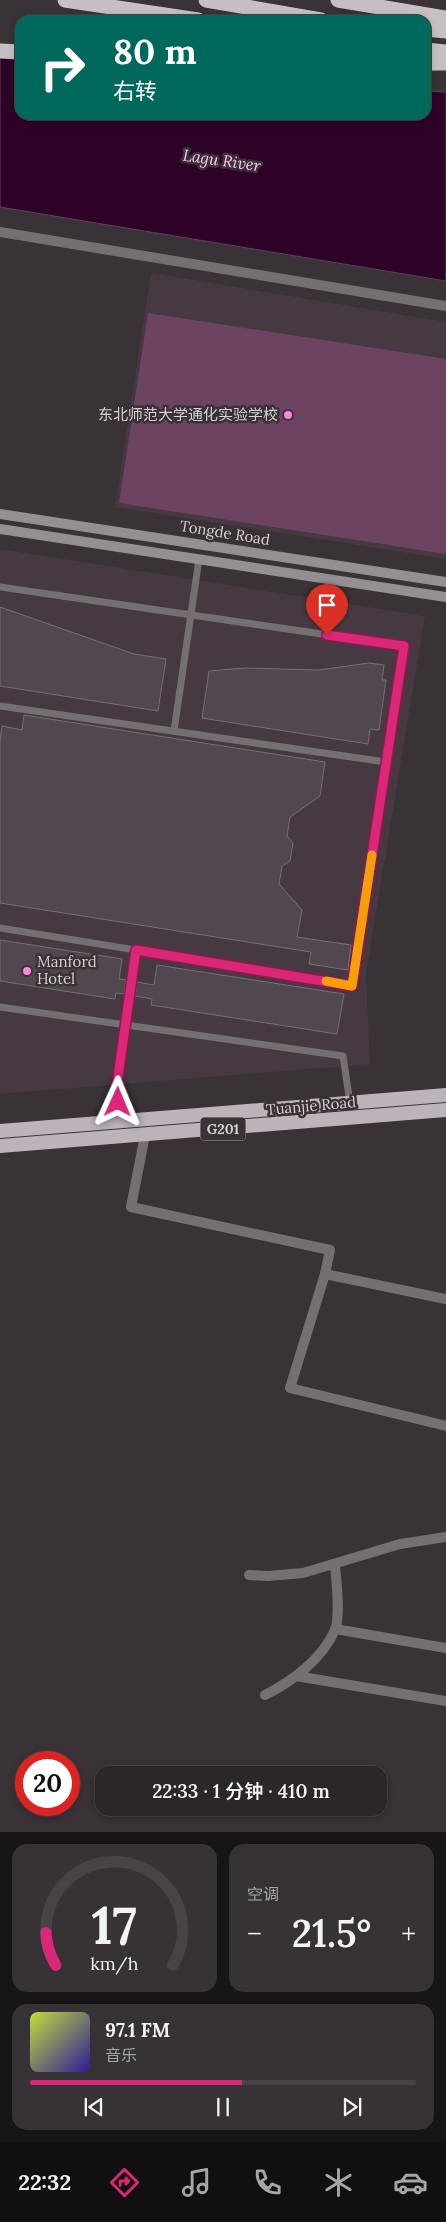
<!DOCTYPE html>
<html lang="zh">
<head>
<meta charset="utf-8">
<style>
	:root { --surface:#2b2629; --page:#373235; --text:#f1f3f6; --muted:#a6a5a8; --line:#474346; --accent:#db2777 }
	body { margin:0; font-family:Lora,"Noto Sans SC",serif; background:var(--page); color:var(--text); height:100vh; display:flex; flex-direction:column; font-size:19px; white-space:nowrap }
	* { box-sizing:border-box; margin:0 }
	p { font-size:16px; color:var(--muted) }
	.icon { flex:none; width:28px; height:28px; fill:none; stroke:currentColor; stroke-width:2; stroke-linecap:round; stroke-linejoin:round }
	.map { position:relative; height:1832px; overflow:hidden }
	.details { display:flex; flex-direction:column; gap:12px; padding:12px; background:#181517; flex:1 }
	.details>* { flex:none }
	.top-card { position:absolute; left:15px; top:15px; width:416px; height:105px; border-radius:15px; box-shadow:0 2px 8px #0003,0 0 0 1px var(--line); background:#00695c; color:#fff; overflow:hidden }
	.speed { position:absolute; left:15px; top:1751px; display:flex; gap:10px; font-size:25px; font-weight:700; text-align:center }
	.speed>* { display:grid; place-content:center; width:65px; height:65px; border-radius:50%; background:var(--surface); box-shadow:0 2px 8px #0003,0 0 0 1px var(--line); line-height:1 }
	.speed .limit { border:8px solid #d22; background:#fff; color:#111 }
	.pin { position:absolute; display:grid; place-items:center; width:42px; height:42px; color:#fff; margin:-51px -21px; border-radius:50% 50% 50% 0; rotate:-45deg; box-shadow:0 0 5px #0007 }
	.pin .icon { rotate:45deg }
	.me { position:absolute; width:55px; margin:-28px; rotate:1deg; stroke-linejoin:round; filter:drop-shadow(0 0 4px #0008) }
	.turn { display:flex; align-items:center; gap:18px; height:105px; padding:0 15px; font-size:22px }
	.turn .icon { width:65px; height:65px; stroke-width:2.5 }
	.turn b { display:block; font-size:35px; line-height:42px }
	.big { font-size:38px; font-weight:600; line-height:1.1 }
	.details .widget { flex:1; display:flex; flex-direction:column; justify-content:center; gap:8px; min-width:0; padding:0 18px; border-radius:15px; background:var(--page) }
	.details .dial { align-items:center; gap:0 }
	.dial svg { height:130px; overflow:visible; fill:none; stroke:var(--line); stroke-width:7; stroke-linecap:round; text-anchor:middle }
	.dial text { fill:var(--text); stroke:none }
	.song { display:flex; align-items:center; gap:15px }
	.cover { width:60px; height:60px; border-radius:8px; background:linear-gradient(135deg,hsl(70 70% 55%),hsl(250 70% 35%)) }
	.played { height:5px; border-radius:2px; background:linear-gradient(90deg,var(--accent) 55%,var(--line) 55%) }
	.keys { display:flex; justify-content:space-around; direction:ltr }
	.heat { display:flex; justify-content:space-between; align-items:center; font-size:28px; direction:ltr }
	.details .tiles { flex:1; display:grid; gap:12px; grid-template-columns:1fr 1fr }
	.widget:last-child { grid-column:span 2 }
	.trip { position:absolute; left:95px; top:1766px; width:292px; height:50px; border-radius:15px; background:var(--surface); box-shadow:0 2px 8px #0003,0 0 0 1px var(--line); font-weight:600; line-height:50px; text-align:center }
	.tabs { display:flex; height:80px; justify-content:space-around; align-items:center; background:#110f10; color:var(--muted) }
	.tabs .icon { width:35px; height:35px }
	.tabs .on { color:var(--accent) }
	.tabs b { font-size:22px; color:var(--text) }
	.map>svg:first-child { display:block }
	.built { fill:#463942 }
	.green { fill:#6c4462 }
	.water { fill:#2e0327; stroke:#60405b }
	.building { fill:#50484e; stroke:#786f75 }
	.lines { fill:none; stroke-linecap:round; stroke-linejoin:round }
	.service { stroke:#736f72; stroke-width:7 }
	.minor { stroke:#736f72; stroke-width:10 }
	.tertiary { stroke:#736f72; stroke-width:10 }
	.secondary { stroke:#958f94; stroke-width:10 }
	.trunk { stroke:#bcb4ba; stroke-width:14 }
	.motorway { stroke:#c8bfc5; stroke-width:15 }
	.route-casing { stroke:#8e194d; stroke-width:12 }
	.route { stroke:#db2777; stroke-width:9 }
	.slow { stroke:#f59e0b; stroke-width:9 }
	.poi-dot { fill:#fd86e3; stroke:#393237; stroke-width:2 }
	.labels { text-anchor:middle; stroke-width:5; stroke-linejoin:round; paint-order:stroke }
	.shield { fill:#393237; stroke:#a6a1a5; stroke-width:1 }
	.shield-label { font-size:14px; font-weight:bold; fill:#d5d0d4 }
	.poi-label { font-size:15px; fill:#d5d0d4; stroke:#393237; text-anchor:end }
	.street-label { font-size:15px; fill:#d5d0d4; stroke:#393237 }
	.water-label { font-size:16px; font-style:italic; fill:#ffc1ef; stroke:#393237 }
</style>
</head>
<body>
<div class="map">
<svg width="446" height="1832" viewBox="0 0 446 1832">
	<rect width="100%" height="100%" fill="#393237"/>
	<g class="built">
		<path d="M151 273 446 322V559L115 507Z"/>
		<path d="M0 549 425 616 366 973 370 1064 0 1094Z"/>
	</g>
	<path class="green" d="M148 313 446 359V554L119 503Z"/>
	<path class="water" d="M0 55 20 57V115H426V91L446 92V281L0 207Z"/>
	<g class="building">
		<path d="M0 607 134 654 166 659 158 711 0 686Z"/>
		<path d="M369 663 384 665 382 680H386L379 730 370 729 368 744 202 718 209 671 245 668 319 670Z"/>
		<path d="M24 715 325 762 320 796 290 817 287 836 293 843 290 861 282 866 279 884 302 910 297 937 351 945 348 970 309 964 311 952 0 903V741L2 726 22 730Z"/>
		<path d="M0 940 122 959 119 979 126 980 124 994 116 993 115 999 0 981Z"/>
		<path d="M157 965 344 994 337 1034 151 1005 152 999 135 996 137 982 154 985Z"/>
	</g>
	<g class="lines">
		<g class="service">
			<path d="M0 587 404 646 352 985 0 928"/>
			<path d="M0 706 386 762"/>
			<path d="M174 731 199 559"/>
			<path d="M0 1007 343 1056 350 1103"/>
			<path d="M121 1121 117 1084 136 950"/>
		</g>
		<g class="minor">
			<path d="M145 1135 131 1207 330 1250 325 1274 290 1388 446 1426"/>
			<path d="M325 1274 446 1299"/>
			<path d="M249 1575 268 1576 303 1573 400 1544 446 1537"/>
			<path d="M335 1629 446 1648"/>
			<path d="M296 1676 446 1701"/>
			<path d="M265 1695C293 1681 322 1659 335 1630 341 1615 336 1580 335 1564"/>
		</g>
		<path class="tertiary" d="M0 232 446 306"/>
		<g class="secondary">
			<path d="M0 514 446 582"/>
			<path d="M0 529 446 597"/>
		</g>
		<g class="trunk">
			<path d="M0 1131 446 1095"/>
			<path d="M0 1146 446 1110"/>
		</g>
		<g class="motorway">
			<path d="M65 0 198 20"/>
			<path d="M206 0 321 20"/>
			<path d="M338 0 446 18"/>
			<path d="M426 29 446 31"/>
			<path d="M426 50 446 52"/>
			<path d="M0 51 20 52"/>
			<path d="M426 63H446"/>
		</g>
	</g>
	<g class="lines">
		<defs>
			<path id="route" d="M118 1102 117 1084 136 950 352 986 404 646 327 635"/>
		</defs>
		<use href="#route" class="route-casing"/>
		<use href="#route" class="route"/>
		<path class="slow" d="M326 981 352 986 372 855"/>
	</g>
	<g class="poi-dot">
		<circle cx="288" cy="415" r="5"/>
		<circle cx="27" cy="971" r="5"/>
	</g>
	<g class="labels">
		<rect class="shield" x="200.5" y="1117.5" width="45" height="23" rx="4"/>
		<g class="shield-label">
			<text x="223" y="1134">G201</text>
		</g>
		<g class="poi-label">
			<text x="278" y="420">东北师范大学通化实验学校</text>
			<text x="37" y="967" text-anchor="start">Manford<tspan x="37" dy="17">Hotel</tspan></text>
		</g>
		<g class="street-label">
			<text transform="translate(225 533) rotate(9)" y="5">Tongde Road</text>
			<text transform="translate(311 1106) rotate(-5)" y="5">Tuanjie Road</text>
		</g>
		<g class="water-label">
			<text transform="translate(222 160) rotate(8)" y="6">Lagu River</text>
		</g>
	</g>
</svg>
<div class="speed"><div class="limit">20</div></div>
<div class="pin" style="left:327px;top:635px;background:#d93025"><svg class="icon" aria-label="arrive" viewBox="0 0 24 24"><path d="M6 21V4h12l-3 4 3 4H6"/></svg></div>
<svg class="me" style="left:118px;top:1102px" viewBox="-20 -20 40 40"><path d="M0-17L14 15 0 8-14 15z" fill="#db2777" stroke="#fff" stroke-width="4"/></svg>
<div class="trip">22:33 · 1 分钟 · 410 m</div>
<div class="top-card">
<div class="turn"><svg class="icon" aria-label="right" viewBox="0 0 24 24"><path d="M7 20v-9h11M14 6l5 5-5 5"/></svg><div><b>80 m</b>右转</div></div>
</div>
</div>
<section class="details">
<div class="tiles">
<div class="widget dial"><svg viewBox="0 0 100 80">
<path d="M14 69A42 42 0 1 1 86 69"/>
<path d="M14 69A42 42 0 0 1 8 49" stroke="#db2777"/>
<text x="50" y="56" font-size="32" font-weight="700">17</text>
<text x="50" y="72" font-size="11">km/h</text>
</svg></div>
<div class="widget"><p>空调</p>
<div class="heat"><a>−</a><b class="big">21.5°</b><a>+</a></div>
</div>
<div class="widget">
<div class="song"><i class="cover"></i><div><b>97.1 FM</b><p>音乐</p></div></div>
<div class="played"></div>
<div class="keys"><svg class="icon" aria-label="previous" viewBox="0 0 24 24"><path d="M18 5L8 12l10 7zM5 5v14"/></svg><svg class="icon" aria-label="pause" viewBox="0 0 24 24"><path d="M8 5v14M16 5v14"/></svg><svg class="icon" aria-label="next" viewBox="0 0 24 24"><path d="M6 5l10 7-10 7zM19 5v14"/></svg></div>
</div>
</div>
</section>
<nav class="tabs">
<b>22:32</b>
<svg class="icon on" aria-label="directions" viewBox="0 0 24 24"><path d="M12 3l9 9-9 9-9-9zM9 14v-3h6M13 9l2 2-2 2"/></svg>
<svg class="icon" aria-label="music" viewBox="0 0 24 24"><path d="M9 18V5l10-2v13"/><circle cx="6" cy="18" r="3"/><circle cx="16" cy="16" r="3"/></svg>
<svg class="icon" aria-label="phone" viewBox="0 0 24 24"><path d="M5 4h4l2 5-3 2q2 4 5 5l2-3 5 2v4C11 20 4 13 5 4z"/></svg>
<svg class="icon" aria-label="climate" viewBox="0 0 24 24"><path d="M12 3v18M4 7l16 10M4 17L20 7"/></svg>
<svg class="icon" aria-label="car" viewBox="0 0 24 24"><path d="M5 17H2v-5l4-1 3-4h7l3 4 3 1v5h-3M9 17h6M6 11h13"/><circle cx="7" cy="17" r="2"/><circle cx="17" cy="17" r="2"/></svg>
</nav>
</body>
</html>
